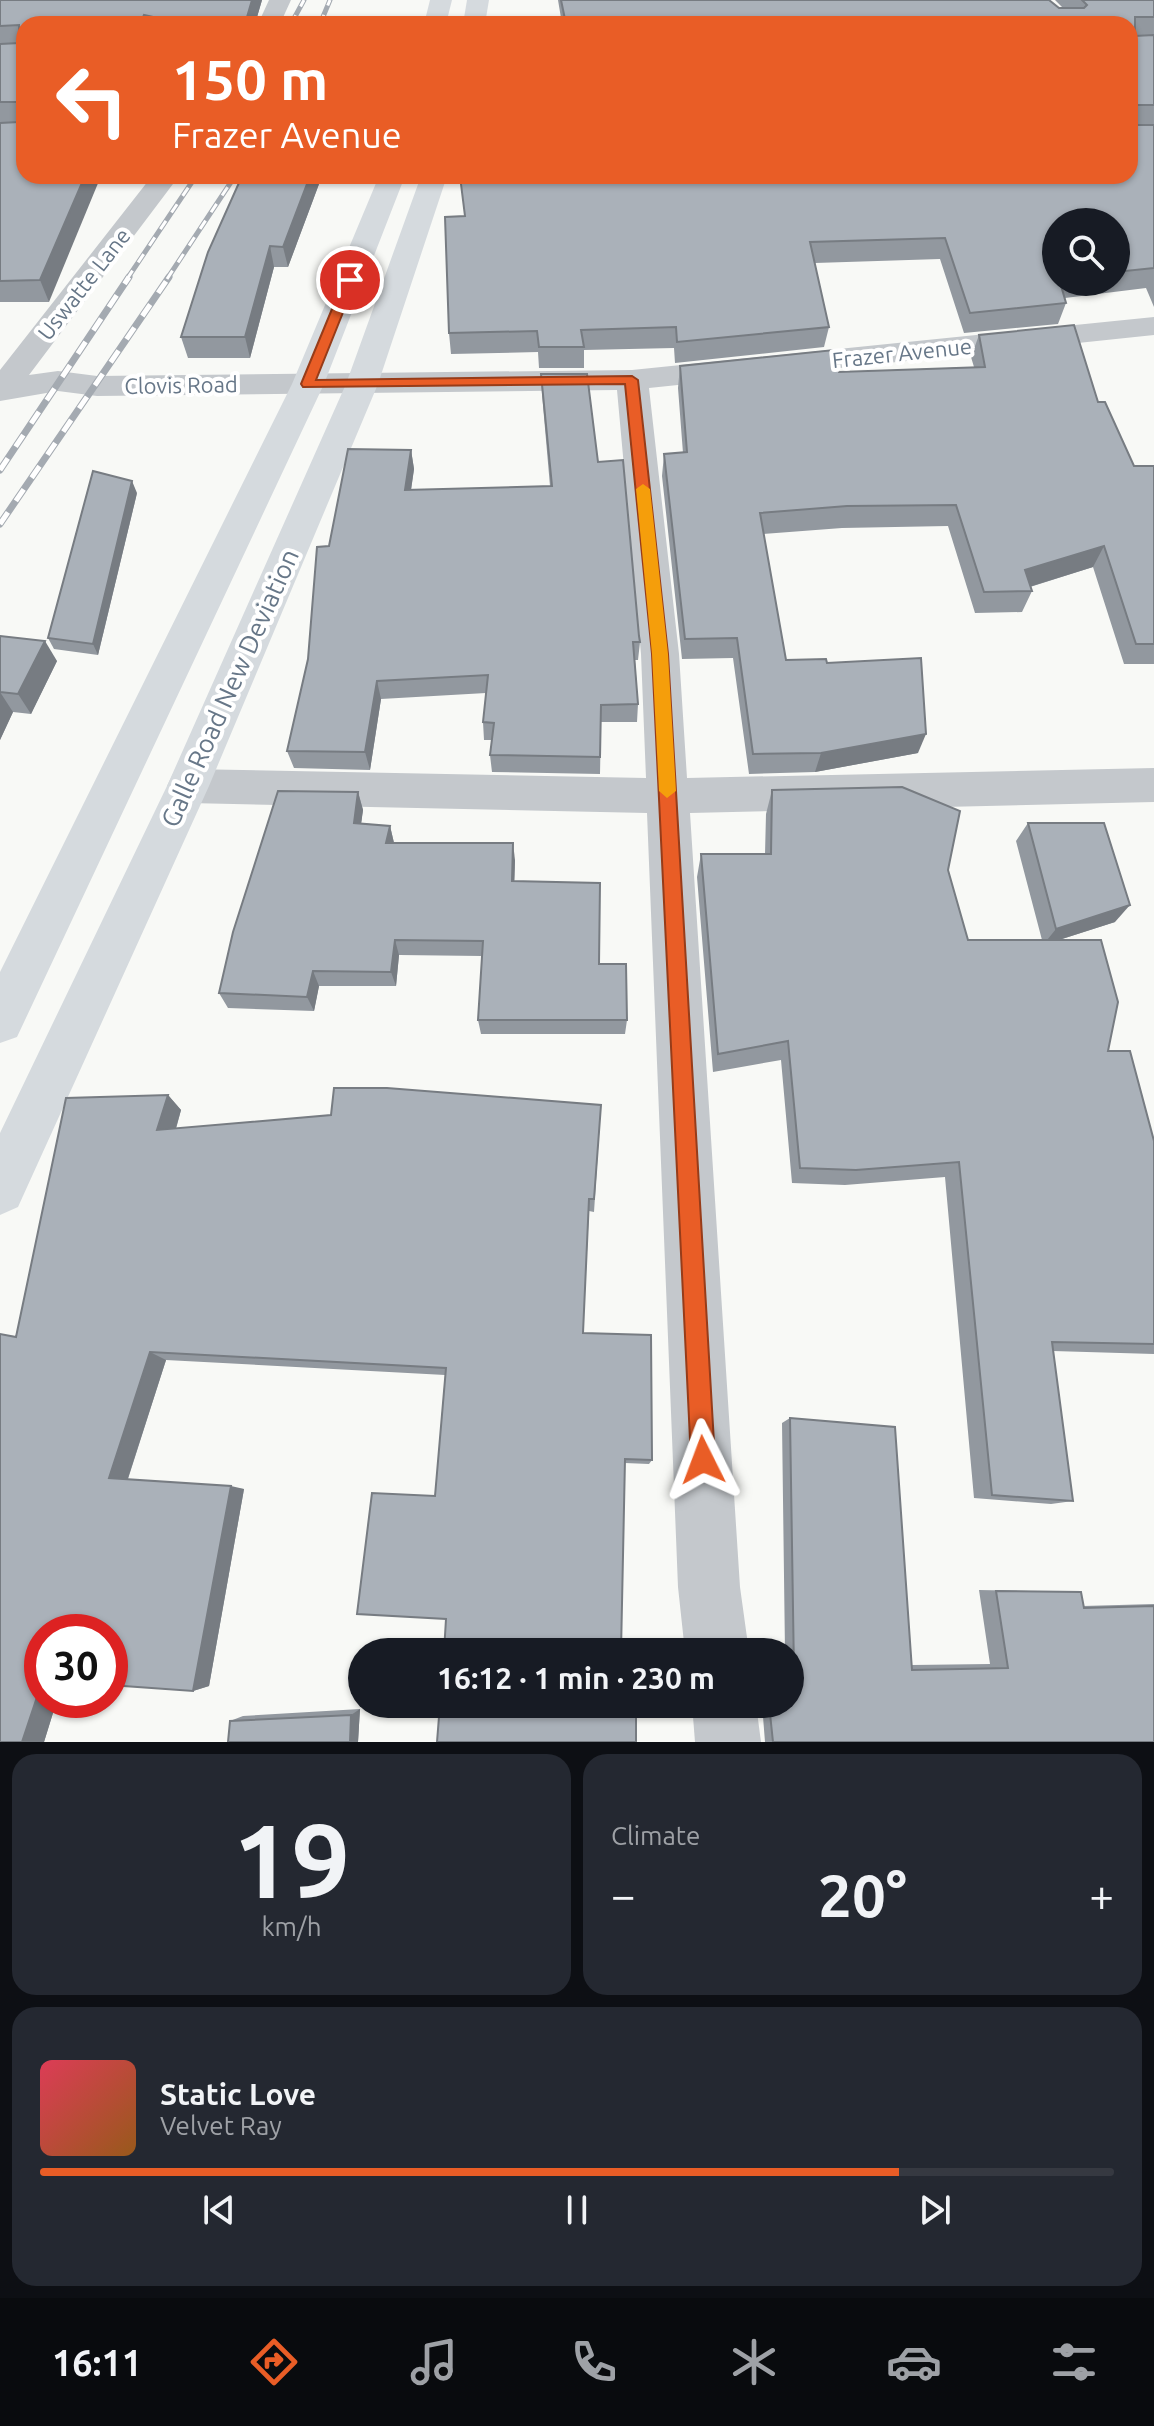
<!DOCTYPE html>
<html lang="en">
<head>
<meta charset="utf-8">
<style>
	:root { --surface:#171b24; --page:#242831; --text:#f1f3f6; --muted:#9ea1a6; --line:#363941; --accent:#e95d26 }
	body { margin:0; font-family:Ubuntu,sans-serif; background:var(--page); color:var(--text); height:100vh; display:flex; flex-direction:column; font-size:30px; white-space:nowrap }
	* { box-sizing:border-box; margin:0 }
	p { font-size:26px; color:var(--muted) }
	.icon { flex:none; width:44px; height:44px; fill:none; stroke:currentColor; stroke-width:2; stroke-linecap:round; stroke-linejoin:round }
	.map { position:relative; height:1742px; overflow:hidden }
	.side { display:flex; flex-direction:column; gap:12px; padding:12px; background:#0d0f14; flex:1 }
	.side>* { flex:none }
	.top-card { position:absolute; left:16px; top:16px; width:1122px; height:168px; border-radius:24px; box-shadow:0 2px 6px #0004; background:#e95d26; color:#fff; overflow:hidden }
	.fabs { position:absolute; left:1042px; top:208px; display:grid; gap:16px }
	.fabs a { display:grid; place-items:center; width:88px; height:88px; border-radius:50%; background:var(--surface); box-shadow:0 2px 6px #0004; font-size:40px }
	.speed { position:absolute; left:24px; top:1614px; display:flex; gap:16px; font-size:40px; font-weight:700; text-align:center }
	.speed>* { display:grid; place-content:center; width:104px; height:104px; border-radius:50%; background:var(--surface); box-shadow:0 2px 6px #0004; line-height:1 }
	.speed .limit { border:12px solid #d22; background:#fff; color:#111 }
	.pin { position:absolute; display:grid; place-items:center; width:68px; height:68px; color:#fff; margin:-34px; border:4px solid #fff; border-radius:50%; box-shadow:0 2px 8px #0007 }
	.me { position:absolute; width:88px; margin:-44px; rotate:357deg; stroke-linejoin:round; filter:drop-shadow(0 0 6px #0008) }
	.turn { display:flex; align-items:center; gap:28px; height:168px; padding:0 24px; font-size:36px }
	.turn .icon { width:104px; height:104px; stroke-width:2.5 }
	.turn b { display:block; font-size:56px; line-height:68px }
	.big { font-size:60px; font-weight:700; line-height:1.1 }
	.side .card { flex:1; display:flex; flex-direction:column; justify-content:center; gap:12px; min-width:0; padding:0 28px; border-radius:24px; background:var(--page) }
	.side .dial { align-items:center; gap:0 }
	.dial b { font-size:104px; line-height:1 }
	.song { display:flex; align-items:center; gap:24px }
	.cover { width:96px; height:96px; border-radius:12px; background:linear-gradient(135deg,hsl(350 70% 55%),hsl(30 70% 35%)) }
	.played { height:8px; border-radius:4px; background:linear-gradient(90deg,var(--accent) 80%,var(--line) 80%) }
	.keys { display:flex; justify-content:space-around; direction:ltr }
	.heat { display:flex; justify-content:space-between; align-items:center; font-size:44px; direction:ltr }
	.side .tiles { flex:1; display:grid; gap:12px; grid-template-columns:1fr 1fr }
	.card:last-child { grid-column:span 2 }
	.trip { position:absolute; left:348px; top:1638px; width:456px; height:80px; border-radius:40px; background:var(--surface); box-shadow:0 2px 6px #0004; font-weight:700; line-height:80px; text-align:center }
	.menu { display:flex; height:128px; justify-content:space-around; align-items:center; background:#090b0e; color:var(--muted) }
	.menu .icon { width:56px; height:56px }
	.menu .on { color:var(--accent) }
	.menu b { font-size:36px; color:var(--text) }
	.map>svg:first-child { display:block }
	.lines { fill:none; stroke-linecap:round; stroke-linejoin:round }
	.minor { fill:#c4c8cc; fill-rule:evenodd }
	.primary { fill:#d5dade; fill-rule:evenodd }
	.rail-far1-casing { stroke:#a4aab1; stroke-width:5 }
	.rail-casing { stroke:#a4aab1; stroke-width:7 }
	.rail-far1 { stroke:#fff; stroke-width:3; stroke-dasharray:10; stroke-linecap:butt }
	.rail { stroke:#fff; stroke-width:5; stroke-dasharray:14; stroke-linecap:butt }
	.wall { fill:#92989f; fill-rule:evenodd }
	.shaded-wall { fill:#777c82 }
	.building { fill:#aab1b9; stroke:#777c82; stroke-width:2 }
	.route { fill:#e95d26; stroke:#973c19; stroke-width:2 }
	.slow { fill:#f59e0b }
	.labels { text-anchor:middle; stroke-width:8; stroke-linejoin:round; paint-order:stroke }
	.far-street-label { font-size:22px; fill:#677788; stroke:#fff }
	.street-label { font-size:26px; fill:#677788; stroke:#fff }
</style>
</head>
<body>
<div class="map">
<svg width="1154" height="1742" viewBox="0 0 1154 1742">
	<rect width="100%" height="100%" fill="#f8f9f6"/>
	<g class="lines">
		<g class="minor">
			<path d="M269 0H291L280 24H258Z"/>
			<path d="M152 176H179L29 375 58 371 97 376 632 370 1154 317V335L649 388 679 654 687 778 1154 768V802L690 813 740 1587 749 1652H685L678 1587 647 813 188 803 173 798 167 786 173 774 188 769 646 778 641 654 617 390 97 396 58 391 0 401V370Z"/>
			<path d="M692 1704H756L761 1742H695Z"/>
		</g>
		<g class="primary">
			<path d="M430 0H452L446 24H424Z"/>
			<path d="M467 0H489L485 24H463Z"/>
			<path d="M379 176H405L324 384 17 1037 0 1043V972L292 384Z"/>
			<path d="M421 176H447L378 384 209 786 18 1207 0 1215V1133L167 786 346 384Z"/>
		</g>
		<defs>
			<g id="rail-far1">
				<path d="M291 24 304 0"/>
				<path d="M320 24 330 0"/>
				<path d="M127 279 196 176"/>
				<path d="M167 279 235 176"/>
			</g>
			<g id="rail">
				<path d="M0 470 129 277"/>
				<path d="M0 524 169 277"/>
			</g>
		</defs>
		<use href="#rail-far1" class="rail-far1-casing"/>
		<use href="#rail" class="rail-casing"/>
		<use href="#rail-far1" class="rail-far1"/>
		<use href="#rail" class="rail"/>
	</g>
	<g class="wall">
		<path d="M0 0H262L255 24H24L49 302H0Z"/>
		<path d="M558 0H1049L1059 8H1063L1055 0H1154V307L1146 288 1065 298 1066 303 1058 324 964 333 940 259 815 263 829 327 824 347 675 363 674 348 584 350V368H539L538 352 451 354 449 333 1130 24H562ZM1116 222V282H1056Z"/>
		<path d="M322 176 288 267H274L250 358H188L181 337Z"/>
		<path d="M979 335 1098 402 1134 466H1154V664H1124L1093 567 1030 587 1032 591 1022 612 975 613 948 526 842 528 763 534 786 660 827 663 918 753 815 772 749 774 733 658 682 659 662 476 664 454 683 453 678 388 680 366 839 372 974 367 971 357Z"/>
		<path d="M541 374 598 462 640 642 638 660H635L638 704 637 722H601L600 774 492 772 490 755 492 740H484L483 722 486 693 381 699 370 770 294 768 287 751 308 659 329 546 411 450 414 469 411 490 550 486 542 394Z"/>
		<path d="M137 493 98 655 54 649 48 638Z"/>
		<path d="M0 636 57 661 31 714 13 712 0 740Z"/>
		<path d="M772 790 948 870 968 940H1042L1016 841 1028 823 1115 922 1059 940 1108 1051 1154 1141V1354L1053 1351 1073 1501 1051 1504 974 1498 945 1177 845 1185 792 1183 781 1060 713 1072 697 877 701 854H765L766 814Z"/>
		<path d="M358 792 363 810 361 823 390 826 394 843 515 860 514 881 599 964 627 1020 625 1034H481L478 1020 482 956 399 955 396 986H319L314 1011 228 1008 219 993Z"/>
		<path d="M168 1095 181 1110 176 1129 601 1105 594 1212 589 1211 583 1333 652 1460 649 1464 625 1463 446 1619 435 1496 445 1375 166 1360 128 1479 244 1489 209 1686 193 1691 42 1632 57 1700 44 1742H0L16 1337Z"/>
		<path d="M790 1418 912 1665 990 1664 979 1590 1081 1592 1083 1606 1154 1604V1742H765L762 1704H790V1652H785L782 1423Z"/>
		<path d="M360 1709 358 1742 230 1721 243 1716Z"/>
	</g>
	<g class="shaded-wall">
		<path d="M252 0H262L255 24H245Z"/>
		<path d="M144 15 147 24H140Z"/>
		<path d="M85 176H101L49 302 40 280Z"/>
		<path d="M310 176H322L288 267 283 247Z"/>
		<path d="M270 246 274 267 250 358 245 337Z"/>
		<path d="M411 450 414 469 408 510 405 490Z"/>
		<path d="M132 481 137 493 98 655 93 644Z"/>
		<path d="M1104 546 1093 567 1016 591 1025 570Z"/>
		<path d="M45 641 57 661 31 714 18 694Z"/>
		<path d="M377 681 381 699 370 770 365 752Z"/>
		<path d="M0 692 13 712 0 740Z"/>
		<path d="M926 734 918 753 815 772 821 753Z"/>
		<path d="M358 792 363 810 359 840 354 823Z"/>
		<path d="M390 826 394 843H386Z"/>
		<path d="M513 843 515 860 514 897 512 881Z"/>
		<path d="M1130 905 1115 922 1043 945 1056 929Z"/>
		<path d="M395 940 399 955 396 986 391 972Z"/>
		<path d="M313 971 319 986 314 1011 307 997Z"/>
		<path d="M168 1095 181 1110 171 1145 157 1130Z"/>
		<path d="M150 1352 166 1360 127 1481 109 1478Z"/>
		<path d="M231 1486 244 1489 209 1686 193 1691Z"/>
		<path d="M42 1682V1700H57L44 1742H22Z"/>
		<path d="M360 1709 358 1742H350L351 1715Z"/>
	</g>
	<g class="building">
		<path d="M0 0H252L245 24H184L144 15 140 24H24V176H85L40 280 0 281V123L18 122V102H0V44L19 43V25L0 26Z"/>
		<path d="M561 0H1049L1059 8H1084L1087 5 1082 0H1154V17H1135V36L1154 35V105H1136V125H1154V268L1116 272V222H1056V282H1060L1066 303 970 313 945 238 810 242 829 327 677 342 676 327 581 330 584 347H539L537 331 449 333 445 217 465 216 460 176H1130V24H566Z"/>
		<path d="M242 176H310L283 247 270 246 245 337H181L208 252Z"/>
		<path d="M1074 325 1098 402H1105L1134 466H1154V644H1136L1104 546 1025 570 1032 591 984 592 956 505 847 506 760 513 786 660 826 659 827 663 921 658 926 734 821 753 753 754 737 638 685 639 664 454 687 452 680 366 834 350 839 372 985 367 979 335Z"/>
		<path d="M541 374H587L598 462 623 460 639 636 640 642H633L638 704 601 705 600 757 490 755 494 723 483 722 488 675 377 681 365 752 287 751 308 659 317 547 329 546 348 449 411 450 405 490 552 486Z"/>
		<path d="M93 471 132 481 93 644 48 638Z"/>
		<path d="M0 636 45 641 18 694 0 692Z"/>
		<path d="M902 787 960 811 948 870 968 940H1101L1118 1002 1108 1051H1130L1154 1141V1344L1052 1342 1073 1501 992 1495 959 1162 856 1170 800 1168 788 1041 718 1054 701 854H771L772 790Z"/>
		<path d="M278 791 358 792 354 823 390 826 386 843H513L512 881 600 883 599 964H626L627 1020H478L483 941 395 940 391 972 313 971 307 997 219 993 233 932Z"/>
		<path d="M1028 823H1104L1130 905 1056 929Z"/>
		<path d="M334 1088H387L601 1105 594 1199H589L583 1333 651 1335 652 1460 625 1459 621 1652H444L446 1619 357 1614 372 1493 435 1496 446 1368 150 1352 109 1478 231 1486 193 1691 110 1685V1632H42V1682L22 1742H0V1334L16 1337 66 1098 168 1095 157 1130 331 1115Z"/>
		<path d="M790 1418 895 1427 912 1670 1008 1668 996 1591 1081 1592 1084 1608 1154 1606V1742H773L769 1704H790V1672H794Z"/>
		<path d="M440 1704H636V1742H437Z"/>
		<path d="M351 1715 350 1742H228L230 1721Z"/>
	</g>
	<path class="route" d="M350 276 356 280 316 380 632 376 638 380 668 654 715 1460 711 1469 703 1472 694 1469 691 1460 652 654 625 384 303 387 301 384 344 280Z"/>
	<path class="slow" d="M643 484 650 489 668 654 676 791 667 798 659 791 652 654 636 489Z"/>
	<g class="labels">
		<g class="far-street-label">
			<text transform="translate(84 284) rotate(-52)" y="8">Uswatte Lane</text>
			<text transform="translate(902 353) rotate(-6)" y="8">Frazer Avenue</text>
			<text transform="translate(181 385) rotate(-1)" y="8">Clovis Road</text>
		</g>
		<g class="street-label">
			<text transform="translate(230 688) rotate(-66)" y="9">Galle Road New Deviation</text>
		</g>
	</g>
</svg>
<div class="fabs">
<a><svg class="icon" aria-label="search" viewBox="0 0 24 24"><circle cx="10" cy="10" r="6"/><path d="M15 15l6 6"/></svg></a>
</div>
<div class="speed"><div class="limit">30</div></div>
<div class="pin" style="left:350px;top:280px;background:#d93025"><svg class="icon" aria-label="arrive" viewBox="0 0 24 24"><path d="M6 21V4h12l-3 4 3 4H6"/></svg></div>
<svg class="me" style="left:703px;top:1460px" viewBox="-20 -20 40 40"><path d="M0-17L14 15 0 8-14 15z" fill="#e95d26" stroke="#fff" stroke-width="4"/></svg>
<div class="trip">16:12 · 1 min · 230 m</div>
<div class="top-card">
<div class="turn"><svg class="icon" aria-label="left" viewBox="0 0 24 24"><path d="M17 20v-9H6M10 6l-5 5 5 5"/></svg><div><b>150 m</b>Frazer Avenue</div></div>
</div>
</div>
<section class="side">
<div class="tiles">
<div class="card dial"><b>19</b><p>km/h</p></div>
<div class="card"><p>Climate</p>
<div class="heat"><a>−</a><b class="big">20°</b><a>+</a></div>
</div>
<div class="card">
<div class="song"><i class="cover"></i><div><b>Static Love</b><p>Velvet Ray</p></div></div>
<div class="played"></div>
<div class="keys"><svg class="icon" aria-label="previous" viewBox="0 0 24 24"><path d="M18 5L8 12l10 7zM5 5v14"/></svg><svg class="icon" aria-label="pause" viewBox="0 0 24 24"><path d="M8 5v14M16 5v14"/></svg><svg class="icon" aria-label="next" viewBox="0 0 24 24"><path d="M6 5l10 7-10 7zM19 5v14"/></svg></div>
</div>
</div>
</section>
<nav class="menu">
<b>16:11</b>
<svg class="icon on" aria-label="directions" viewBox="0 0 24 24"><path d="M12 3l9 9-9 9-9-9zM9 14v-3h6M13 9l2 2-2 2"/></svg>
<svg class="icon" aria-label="music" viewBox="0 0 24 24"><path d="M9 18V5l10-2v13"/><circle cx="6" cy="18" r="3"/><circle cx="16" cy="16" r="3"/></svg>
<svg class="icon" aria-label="phone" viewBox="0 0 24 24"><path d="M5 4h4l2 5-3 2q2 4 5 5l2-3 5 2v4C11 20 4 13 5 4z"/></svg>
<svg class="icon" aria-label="climate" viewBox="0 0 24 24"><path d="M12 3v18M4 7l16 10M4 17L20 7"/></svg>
<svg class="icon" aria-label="car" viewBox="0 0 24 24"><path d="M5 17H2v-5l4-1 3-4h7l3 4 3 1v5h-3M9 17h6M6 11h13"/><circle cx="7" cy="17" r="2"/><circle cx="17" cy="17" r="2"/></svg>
<svg class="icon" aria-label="filters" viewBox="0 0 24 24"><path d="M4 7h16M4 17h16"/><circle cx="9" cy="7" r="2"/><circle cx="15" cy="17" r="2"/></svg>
</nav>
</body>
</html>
